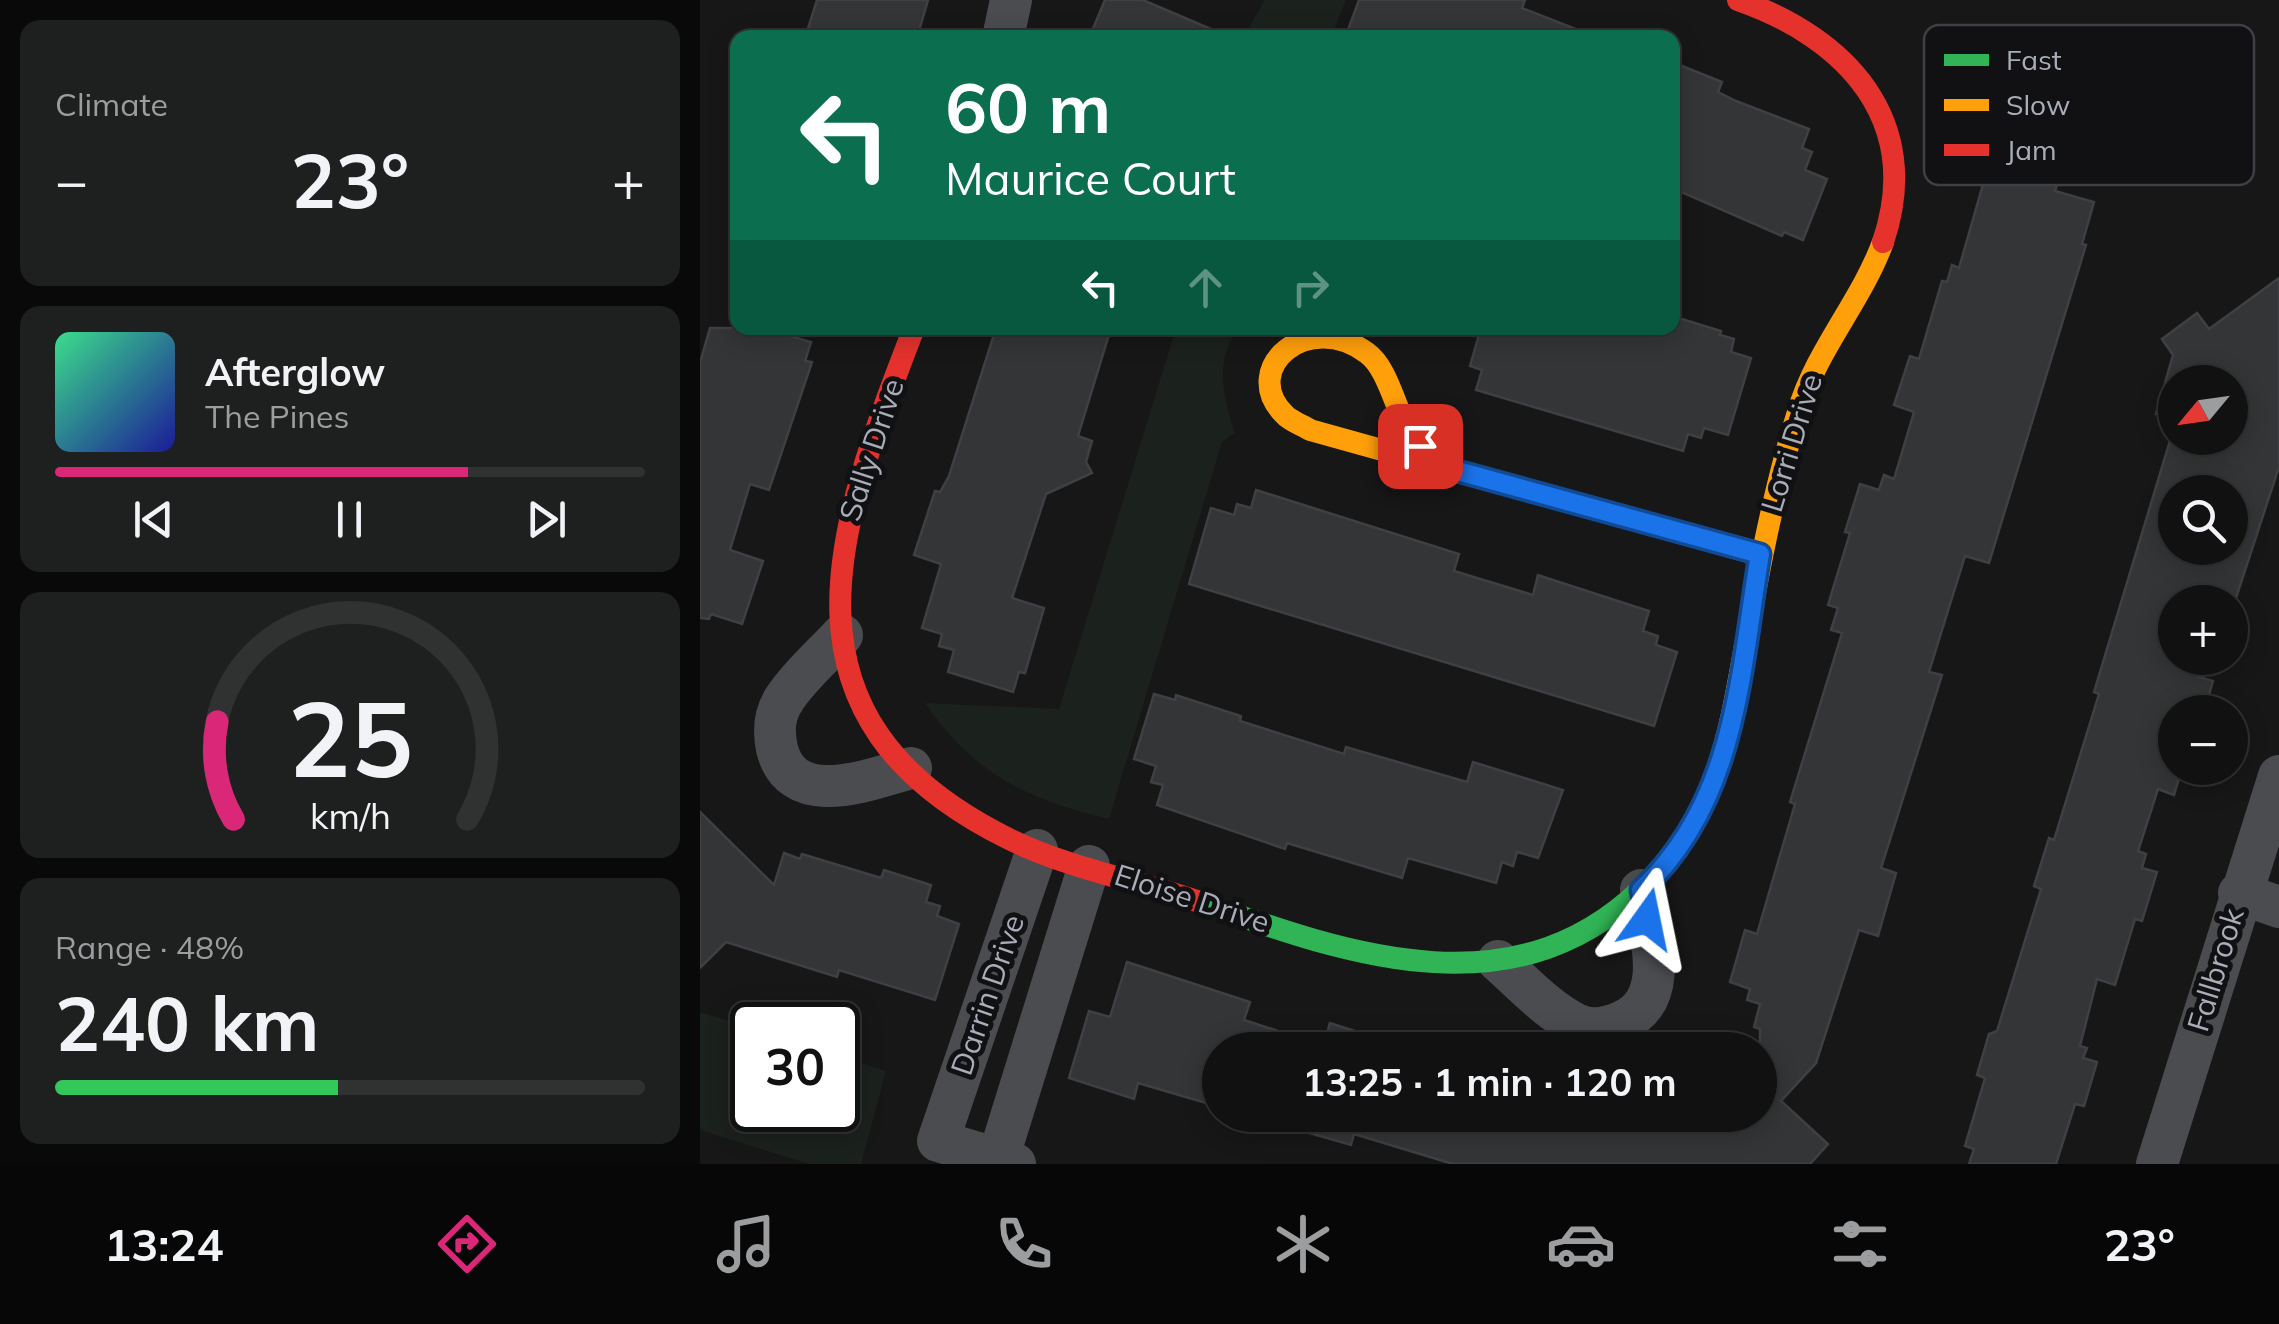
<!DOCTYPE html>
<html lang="en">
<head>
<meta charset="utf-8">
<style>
	:root { --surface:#111; --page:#1e1f1f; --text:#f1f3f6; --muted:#9c9d9f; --line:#303131; --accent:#db2777 }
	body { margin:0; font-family:Mulish,sans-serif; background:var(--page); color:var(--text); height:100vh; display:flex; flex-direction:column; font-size:38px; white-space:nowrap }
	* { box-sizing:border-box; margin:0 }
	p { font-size:32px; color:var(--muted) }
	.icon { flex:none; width:55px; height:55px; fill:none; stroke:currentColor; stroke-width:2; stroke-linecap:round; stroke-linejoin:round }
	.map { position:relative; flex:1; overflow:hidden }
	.details { display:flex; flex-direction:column; gap:20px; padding:20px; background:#090909; width:700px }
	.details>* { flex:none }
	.hud { position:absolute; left:30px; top:30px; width:950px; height:305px; border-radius:20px; box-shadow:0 5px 25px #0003,0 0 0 2px var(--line); background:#0b6e4f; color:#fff; overflow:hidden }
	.needle { width:65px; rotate:241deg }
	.buttons { position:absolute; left:1458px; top:365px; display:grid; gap:20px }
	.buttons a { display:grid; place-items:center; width:90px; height:90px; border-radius:50%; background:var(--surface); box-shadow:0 5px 25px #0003,0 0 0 2px var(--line); font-size:50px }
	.speed { position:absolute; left:30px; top:1002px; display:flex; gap:20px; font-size:50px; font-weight:700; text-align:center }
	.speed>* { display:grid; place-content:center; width:130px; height:130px; border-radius:50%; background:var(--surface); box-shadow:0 5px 25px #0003,0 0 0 2px var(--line); line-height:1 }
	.speed .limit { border:5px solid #111; border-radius:15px; background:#fff; color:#111 }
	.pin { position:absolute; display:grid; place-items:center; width:85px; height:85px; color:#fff; margin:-42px; border-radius:20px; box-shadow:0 5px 15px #0006 }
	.me { position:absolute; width:110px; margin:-55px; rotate:12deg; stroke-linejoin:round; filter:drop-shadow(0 0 8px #0008) }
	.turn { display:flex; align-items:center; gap:35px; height:210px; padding:0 50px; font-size:45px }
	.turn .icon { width:130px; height:130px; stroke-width:2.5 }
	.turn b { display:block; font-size:70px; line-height:85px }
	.lanes { display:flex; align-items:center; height:95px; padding:0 50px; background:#0003; justify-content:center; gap:50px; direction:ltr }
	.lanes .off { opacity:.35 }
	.big { font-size:75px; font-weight:700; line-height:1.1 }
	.details .widget { flex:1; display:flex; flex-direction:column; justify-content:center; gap:15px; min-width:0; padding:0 35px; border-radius:20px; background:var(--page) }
	.details .dial { align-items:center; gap:0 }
	.dial svg { height:260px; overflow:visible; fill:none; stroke:var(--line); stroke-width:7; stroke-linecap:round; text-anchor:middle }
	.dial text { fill:var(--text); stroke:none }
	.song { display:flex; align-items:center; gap:30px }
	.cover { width:120px; height:120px; border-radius:15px; background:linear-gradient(135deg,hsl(150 70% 55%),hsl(240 70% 35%)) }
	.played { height:10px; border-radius:5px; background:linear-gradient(90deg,var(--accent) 70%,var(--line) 70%) }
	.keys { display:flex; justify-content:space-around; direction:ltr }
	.heat { display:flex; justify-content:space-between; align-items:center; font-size:55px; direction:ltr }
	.charge { height:15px; border-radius:8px; background:linear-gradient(90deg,#34c759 48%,var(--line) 0) }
	.trip { position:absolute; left:502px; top:1032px; width:575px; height:100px; border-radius:50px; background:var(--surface); box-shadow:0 5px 25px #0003,0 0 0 2px var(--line); font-weight:700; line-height:100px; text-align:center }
	.dock { display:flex; height:160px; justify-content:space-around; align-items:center; background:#070707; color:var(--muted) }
	.dock .icon { width:70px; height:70px }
	.dock .on { color:var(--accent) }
	.dock b { font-size:45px; color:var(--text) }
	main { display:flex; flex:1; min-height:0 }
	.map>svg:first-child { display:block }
	.green { fill:#1b211c }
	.building { fill:#343537; stroke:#3f4043; stroke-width:2.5; fill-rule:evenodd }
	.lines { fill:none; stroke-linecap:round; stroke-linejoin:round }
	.street { stroke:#4b4c50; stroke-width:42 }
	.fast { stroke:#30b455; stroke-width:22 }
	.slow { stroke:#ff9f0a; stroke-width:22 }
	.jam { stroke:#e5322d; stroke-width:22 }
	.route-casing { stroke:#114b97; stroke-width:25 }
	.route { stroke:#1a73e8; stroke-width:18 }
	.labels { text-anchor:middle; stroke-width:10; stroke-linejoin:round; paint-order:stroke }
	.street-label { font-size:30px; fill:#a8adb8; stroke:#111113 }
	.key { fill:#111113; stroke:#3e4045; stroke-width:2.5 }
	.key-label { font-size:28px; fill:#a8adb8 }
</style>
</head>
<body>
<main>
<section class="details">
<div class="widget"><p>Climate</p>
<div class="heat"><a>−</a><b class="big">23°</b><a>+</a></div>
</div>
<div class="widget">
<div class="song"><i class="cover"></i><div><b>Afterglow</b><p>The Pines</p></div></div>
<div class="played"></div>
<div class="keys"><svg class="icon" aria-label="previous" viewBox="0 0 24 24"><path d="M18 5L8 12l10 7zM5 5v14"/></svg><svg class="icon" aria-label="pause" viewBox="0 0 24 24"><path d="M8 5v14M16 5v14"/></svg><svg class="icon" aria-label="next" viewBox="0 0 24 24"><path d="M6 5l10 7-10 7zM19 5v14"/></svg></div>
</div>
<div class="widget dial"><svg viewBox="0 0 100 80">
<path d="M14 69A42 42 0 1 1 86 69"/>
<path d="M14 69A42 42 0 0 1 9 39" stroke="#db2777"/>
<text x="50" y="56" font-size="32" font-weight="700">25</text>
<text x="50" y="72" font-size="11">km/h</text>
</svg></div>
<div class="widget"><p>Range · 48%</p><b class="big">240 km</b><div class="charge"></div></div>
</section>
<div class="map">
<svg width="1579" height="1164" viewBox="0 0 1579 1164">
	<rect width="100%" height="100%" fill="#171717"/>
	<g class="green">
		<path d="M565 0H646L631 37H543Z"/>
		<path d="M476 328H540C513 359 523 396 535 433L522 442 409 819C326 799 274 774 225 703L359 709Z"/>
		<path d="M0 1012 52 1028V1110H138V1055L186 1071 161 1164H109L0 1130Z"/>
	</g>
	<g class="building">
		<path d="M117 0H228L217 38H105Z"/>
		<path d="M405 0H443L532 38H389Z"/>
		<path d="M659 0H825L822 8 891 35 645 38Z"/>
		<path d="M972 62 1022 82 1018 92 1036 101 1109 129 1102 148 1112 152 1105 170 1127 179 1103 240 1084 232 1082 236 972 188Z"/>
		<path d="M1280 63 1385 95 1355 191 1394 202 1382 244 1386 245 1289 563 1265 556 1229 672 1242 675 1181 868 1196 873 1178 936 1159 930 1116 1063 1081 1101 1128 1144 1110 1164H753L654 1134 651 1145 547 1115H864L1024 1131 1006 1115H1060V1029L1054 1027 1060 1004 1047 1000 1050 989 1030 982 1045 930 1057 934 1095 804 1090 802 1142 633 1131 630 1138 608 1128 605 1150 533 1145 532 1160 484 1179 490 1184 475 1194 479 1214 412 1194 405 1210 356 1219 359 1242 281 1247 282 1252 265 1259 268 1296 139 1281 135 1285 122 1264 116Z"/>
		<path d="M1579 278V467L1534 604 1475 602V658H1505L1499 677 1513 681 1504 712H1475V768H1482L1474 795 1458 789 1438 851 1446 854 1442 868 1457 872 1442 921 1435 919 1415 985 1397 979 1380 1046 1387 1048 1383 1058 1397 1062 1384 1106 1375 1104 1356 1164H1269L1274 1149 1265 1146 1285 1078 1277 1075 1289 1034 1297 1031 1341 889 1334 886 1349 838 1354 840 1399 694 1394 692 1475 424V438H1530V382H1475V419L1456 414 1473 355 1462 339 1497 313 1509 329ZM1475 492H1530V548H1475Z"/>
		<path d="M972 316 1021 331 1020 335 1034 339 1031 352 1051 358 1028 435 1004 428 1001 438 988 434 983 451 776 390 782 370 770 366 781 328H972Z"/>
		<path d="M10 328H96L93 337 111 342 105 361 112 362 69 490 50 484 30 550 63 561 42 624 11 614 9 619 0 618V363Z"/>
		<path d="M296 328H411L378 436 392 441 386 462 392 473 346 494 312 598 344 608 325 673 319 672 313 692 248 672 254 650 239 646 242 634 222 628 241 564 214 555 235 491 240 492 249 476Z"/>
		<path d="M556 490 759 554 754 571 833 595 838 575 949 611 943 631 958 636 956 645 977 652 954 726 489 584 511 508 534 515 537 504 551 508Z"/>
		<path d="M454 694 475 700 476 695 541 716 540 721 644 754 646 747 767 782 773 762 863 790 838 858 817 852 813 866 802 862 796 883 708 858 702 878 587 843 585 849 457 805 463 785 451 782 456 766 434 759Z"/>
		<path d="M0 812 74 885 84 853 100 859 102 854 181 878 184 870 231 885 226 902 240 906 237 916 259 924 235 1000 139 970 137 977 26 942 0 968Z"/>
		<path d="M427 962 550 1002 544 1020 612 1042 624 1043 630 1023 692 1043 695 1036 742 1050H520V1107L438 1083 434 1099 369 1078 389 1011 410 1017Z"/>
	</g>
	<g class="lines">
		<g class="street">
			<path d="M303 38 311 0"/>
			<path d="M142 635C124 655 100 675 85 698 74 714 73 730 77 749 93 811 170 779 211 768"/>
			<path d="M1539 893 1579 907"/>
			<path d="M798 961C821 981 848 1011 876 1024 890 1031 907 1028 921 1022 974 999 949 933 941 890"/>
			<path d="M298 1159 389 866"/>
			<path d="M315 1164 238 1141 337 850"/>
			<path d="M1457 1164 1579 776"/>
		</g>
		<path class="fast" d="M497 901C651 956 823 1017 953 877"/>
		<g class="slow">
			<path d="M743 467C733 456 719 446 711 434 695 411 689 369 667 353 608 309 539 368 584 414 590 421 602 425 610 430L1059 555"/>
			<path d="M953 877C1025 798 1031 718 1050 619 1063 549 1077 479 1098 412 1116 350 1161 302 1183 242"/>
		</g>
		<g class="jam">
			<path d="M1038 0C1147 38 1224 121 1183 242"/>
			<path d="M214 328C136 529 64 718 309 839 368 868 435 880 497 901"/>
		</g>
	</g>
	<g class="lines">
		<defs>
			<path id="route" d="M720 446 743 467 1060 554C1040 674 1036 802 941 890L947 919"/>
		</defs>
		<use href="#route" class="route-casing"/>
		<use href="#route" class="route"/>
	</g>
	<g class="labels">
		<g class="street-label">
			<text transform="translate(1092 443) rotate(-73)" y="10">Lorri Drive</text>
			<text transform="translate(172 450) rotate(-72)" y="10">Sally Drive</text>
			<text transform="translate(492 899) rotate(18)" y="10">Eloise Drive</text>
			<text transform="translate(1516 970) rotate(-73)" y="10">Fallbrook</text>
			<text transform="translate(288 995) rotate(-71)" y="10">Darrin Drive</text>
		</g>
	</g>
	<rect x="1224" y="25" width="330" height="160" rx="15" class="key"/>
	<rect x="1244" y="54" width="45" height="12" fill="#30b455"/>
	<rect x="1244" y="99" width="45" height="12" fill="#ff9f0a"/>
	<rect x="1244" y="144" width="45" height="12" fill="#e5322d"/>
	<g class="key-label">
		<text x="1306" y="70">Fast</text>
		<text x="1306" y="115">Slow</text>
		<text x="1306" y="160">Jam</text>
	</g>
</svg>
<div class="buttons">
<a><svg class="needle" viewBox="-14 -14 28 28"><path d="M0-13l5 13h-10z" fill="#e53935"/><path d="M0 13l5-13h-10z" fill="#9c9d9f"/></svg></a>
<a><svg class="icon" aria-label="search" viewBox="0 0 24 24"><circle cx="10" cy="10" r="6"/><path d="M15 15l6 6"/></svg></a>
<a>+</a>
<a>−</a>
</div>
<div class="speed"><div class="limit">30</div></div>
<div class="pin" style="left:720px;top:446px;background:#d93025"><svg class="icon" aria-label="arrive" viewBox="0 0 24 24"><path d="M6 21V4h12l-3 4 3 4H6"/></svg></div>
<svg class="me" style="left:947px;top:919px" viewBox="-20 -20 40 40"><path d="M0-17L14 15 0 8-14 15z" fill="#1a73e8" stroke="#fff" stroke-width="4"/></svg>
<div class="trip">13:25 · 1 min · 120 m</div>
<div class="hud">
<div class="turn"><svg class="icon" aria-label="left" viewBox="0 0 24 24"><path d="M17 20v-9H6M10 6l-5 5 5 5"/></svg><div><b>60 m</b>Maurice Court</div></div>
<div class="lanes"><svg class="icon" aria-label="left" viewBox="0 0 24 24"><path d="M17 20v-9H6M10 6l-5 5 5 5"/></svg><svg class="icon off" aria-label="ahead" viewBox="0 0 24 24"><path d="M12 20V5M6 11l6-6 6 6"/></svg><svg class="icon off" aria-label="right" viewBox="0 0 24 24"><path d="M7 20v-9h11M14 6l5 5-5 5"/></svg></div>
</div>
</div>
</main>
<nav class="dock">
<b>13:24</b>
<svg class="icon on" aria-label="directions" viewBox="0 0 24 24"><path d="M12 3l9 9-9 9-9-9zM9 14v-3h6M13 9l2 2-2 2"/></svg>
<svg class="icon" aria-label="music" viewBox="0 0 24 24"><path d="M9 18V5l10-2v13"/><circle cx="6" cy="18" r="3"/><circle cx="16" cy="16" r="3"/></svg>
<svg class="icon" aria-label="phone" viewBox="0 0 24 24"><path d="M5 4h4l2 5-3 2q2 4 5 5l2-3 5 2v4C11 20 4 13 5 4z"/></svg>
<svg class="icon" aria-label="climate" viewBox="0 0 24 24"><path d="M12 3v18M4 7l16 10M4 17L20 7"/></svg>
<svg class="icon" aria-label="car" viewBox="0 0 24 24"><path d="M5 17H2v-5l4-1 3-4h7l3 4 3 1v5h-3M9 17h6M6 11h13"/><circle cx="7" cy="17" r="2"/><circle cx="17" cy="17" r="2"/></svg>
<svg class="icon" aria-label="filters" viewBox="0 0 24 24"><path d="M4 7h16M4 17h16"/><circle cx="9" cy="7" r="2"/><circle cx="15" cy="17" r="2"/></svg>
<b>23°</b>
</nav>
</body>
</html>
